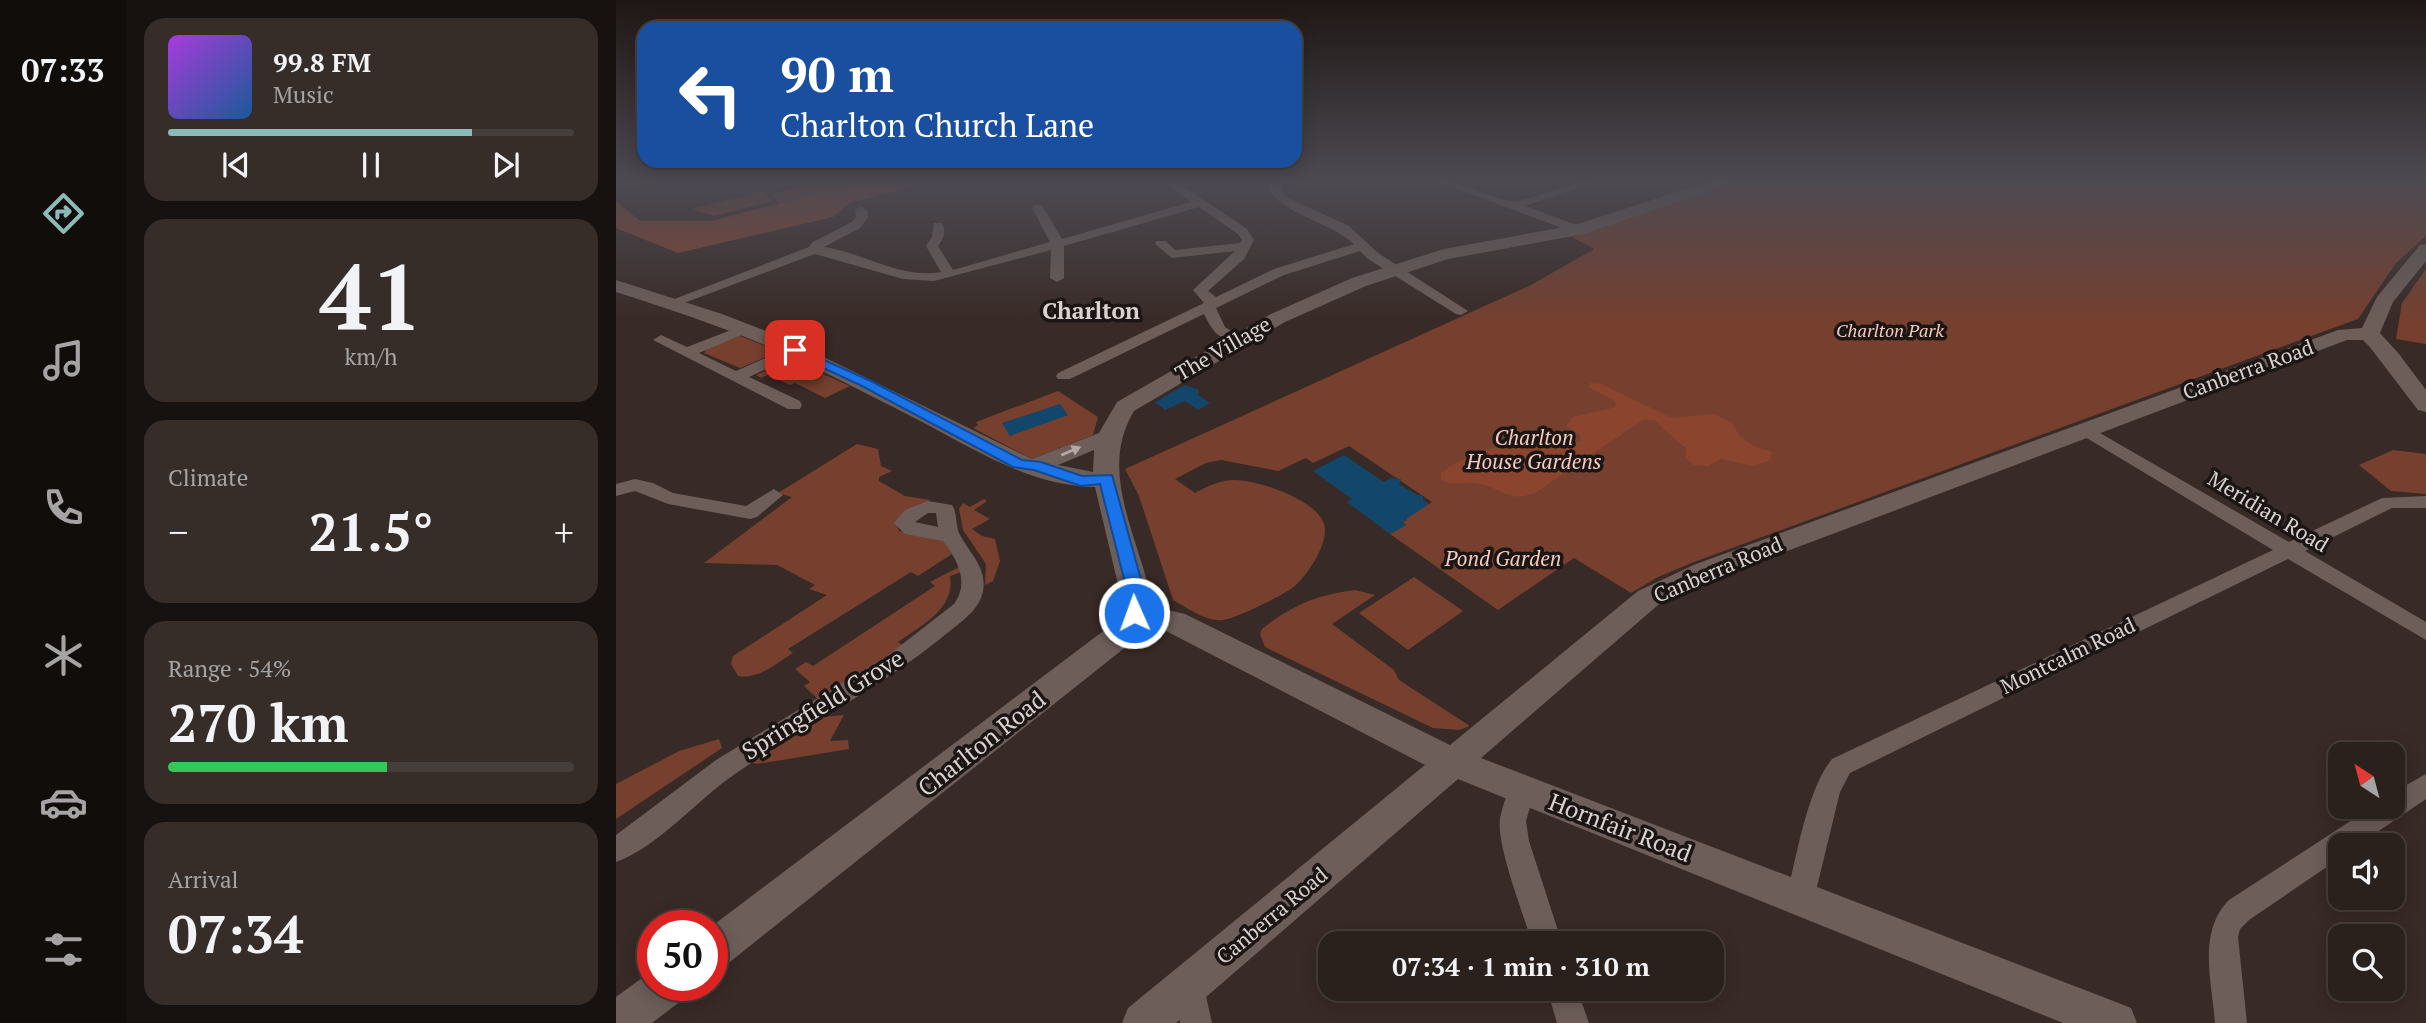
<!DOCTYPE html>
<html lang="en">
<head>
<meta charset="utf-8">
<style>
	:root { --surface:#2a201c; --page:#362d29; --text:#f1f3f6; --muted:#a5a3a3; --line:#463e3b; --accent:#8bbbb9 }
	body { margin:0; font-family:"PT Serif",serif; background:var(--page); color:var(--text); height:100vh; display:flex; flex-direction:column; font-size:26px; white-space:nowrap }
	* { box-sizing:border-box; margin:0 }
	p { font-size:23px; color:var(--muted) }
	.icon { flex:none; width:38px; height:38px; fill:none; stroke:currentColor; stroke-width:2; stroke-linecap:round; stroke-linejoin:round }
	.map { position:relative; flex:1; overflow:hidden }
	.sheet { display:flex; flex-direction:column; gap:18px; padding:18px; background:#17120f; width:490px }
	.sheet>* { flex:none }
	.top-card { position:absolute; left:21px; top:21px; width:665px; height:147px; border-radius:21px; box-shadow:0 4px 18px #0003,0 0 0 2px var(--line); background:#1a4fa0; color:#fff; overflow:hidden }
	.needle { width:46px; rotate:324deg }
	.tools { position:absolute; left:1712px; top:742px; display:grid; gap:14px }
	.tools a { display:grid; place-items:center; width:77px; height:77px; border-radius:14px; background:var(--surface); box-shadow:0 4px 18px #0003,0 0 0 2px var(--line); font-size:35px }
	.speed { position:absolute; left:21px; top:910px; display:flex; gap:14px; font-size:35px; font-weight:700; text-align:center }
	.speed>* { display:grid; place-content:center; width:91px; height:91px; border-radius:50%; background:var(--surface); box-shadow:0 4px 18px #0003,0 0 0 2px var(--line); line-height:1 }
	.speed .limit { border:10px solid #d22; background:#fff; color:#111 }
	.pin { position:absolute; display:grid; place-items:center; width:60px; height:60px; color:#fff; margin:-30px; border-radius:14px; box-shadow:0 4px 10px #0006 }
	.me { position:absolute; width:77px; margin:-38px; rotate:358deg; stroke-linejoin:round; filter:drop-shadow(0 0 5px #0008) }
	.turn { display:flex; align-items:center; gap:24px; height:147px; padding:0 28px; font-size:32px }
	.turn .icon { width:91px; height:91px; stroke-width:2.5 }
	.turn b { display:block; font-size:49px; line-height:60px }
	.big { font-size:52px; font-weight:800; line-height:1.1 }
	.sheet .widget { flex:1; display:flex; flex-direction:column; justify-content:center; gap:10px; min-width:0; padding:0 24px; border-radius:21px; background:var(--page) }
	.sheet .dial { align-items:center; gap:0 }
	.dial b { font-size:91px; line-height:1 }
	.song { display:flex; align-items:center; gap:21px }
	.cover { width:84px; height:84px; border-radius:10px; background:linear-gradient(135deg,hsl(280 70% 55%),hsl(210 70% 35%)) }
	.played { height:7px; border-radius:4px; background:linear-gradient(90deg,var(--accent) 75%,var(--line) 75%) }
	.keys { display:flex; justify-content:space-around; direction:ltr }
	.heat { display:flex; justify-content:space-between; align-items:center; font-size:38px; direction:ltr }
	.charge { height:10px; border-radius:5px; background:linear-gradient(90deg,#34c759 54%,var(--line) 0) }
	.trip { position:absolute; left:702px; top:931px; width:406px; height:70px; border-radius:21px; background:var(--surface); box-shadow:0 4px 18px #0003,0 0 0 2px var(--line); font-weight:800; line-height:70px; text-align:center }
	main { display:flex; flex:1; min-height:0 }
	.tabs { display:flex; flex-direction:column; width:126px; justify-content:space-around; align-items:center; background:#110d0b; color:var(--muted) }
	.tabs .icon { width:49px; height:49px }
	.tabs .on { color:var(--accent) }
	.tabs b { font-size:32px; color:var(--text) }
	.map>svg:first-child { display:block }
	.green { fill:#763f2e }
	.forest { fill:#8b442e }
	.building { fill:#13466b }
	.lines { fill:none; stroke-linecap:round; stroke-linejoin:round }
	.street { fill:#6d5e59; fill-rule:evenodd }
	.secondary { fill:#6d5e59; fill-rule:evenodd }
	.oneway { fill:#b4a9a6 }
	.route { fill:#1a73e8; stroke:#114b97; stroke-width:2 }
	.labels { text-anchor:middle; stroke-width:7; stroke-linejoin:round; paint-order:stroke }
	.far-park-label { font-size:18px; font-style:italic; fill:#f6cabd; stroke:#1b1513 }
	.street-label { font-size:21px; fill:#dbd2cf; stroke:#1b1513 }
	.park-label { font-size:21px; font-style:italic; fill:#f6cabd; stroke:#1b1513 }
	.far-district-label { font-size:23px; font-weight:bold; fill:#dbd2cf; stroke:#1b1513 }
	.near-street-label { font-size:24px; fill:#dbd2cf; stroke:#1b1513 }
</style>
</head>
<body>
<main>
<nav class="tabs">
<b>07:33</b>
<svg class="icon on" aria-label="directions" viewBox="0 0 24 24"><path d="M12 3l9 9-9 9-9-9zM9 14v-3h6M13 9l2 2-2 2"/></svg>
<svg class="icon" aria-label="music" viewBox="0 0 24 24"><path d="M9 18V5l10-2v13"/><circle cx="6" cy="18" r="3"/><circle cx="16" cy="16" r="3"/></svg>
<svg class="icon" aria-label="phone" viewBox="0 0 24 24"><path d="M5 4h4l2 5-3 2q2 4 5 5l2-3 5 2v4C11 20 4 13 5 4z"/></svg>
<svg class="icon" aria-label="climate" viewBox="0 0 24 24"><path d="M12 3v18M4 7l16 10M4 17L20 7"/></svg>
<svg class="icon" aria-label="car" viewBox="0 0 24 24"><path d="M5 17H2v-5l4-1 3-4h7l3 4 3 1v5h-3M9 17h6M6 11h13"/><circle cx="7" cy="17" r="2"/><circle cx="17" cy="17" r="2"/></svg>
<svg class="icon" aria-label="filters" viewBox="0 0 24 24"><path d="M4 7h16M4 17h16"/><circle cx="9" cy="7" r="2"/><circle cx="15" cy="17" r="2"/></svg>
</nav>
<section class="sheet">
<div class="widget">
<div class="song"><i class="cover"></i><div><b>99.8 FM</b><p>Music</p></div></div>
<div class="played"></div>
<div class="keys"><svg class="icon" aria-label="previous" viewBox="0 0 24 24"><path d="M18 5L8 12l10 7zM5 5v14"/></svg><svg class="icon" aria-label="pause" viewBox="0 0 24 24"><path d="M8 5v14M16 5v14"/></svg><svg class="icon" aria-label="next" viewBox="0 0 24 24"><path d="M6 5l10 7-10 7zM19 5v14"/></svg></div>
</div>
<div class="widget dial"><b>41</b><p>km/h</p></div>
<div class="widget"><p>Climate</p>
<div class="heat"><a>−</a><b class="big">21.5°</b><a>+</a></div>
</div>
<div class="widget"><p>Range · 54%</p><b class="big">270 km</b><div class="charge"></div></div>
<div class="widget"><p>Arrival</p><b class="big">07:34</b></div>
</section>
<div class="map">
<svg width="1810" height="1023" viewBox="0 0 1810 1023">
	<rect width="100%" height="100%" fill="#382a26"/>
	<g class="green">
		<path d="M210 181H216L225 188 163 203 154 195Z"/>
		<path d="M1127 181H1810V236L1780 263 1742 319 1078 562 1042 577 1015 593 958 558 882 610 774 534 790 525 786 522 791 520 789 518 816 502 733 446 697 463 690 458 662 471 605 460 590 463 559 479 579 493C592 486 604 480 619 480 642 480 701 500 708 524 714 542 692 574 679 586 670 594 619 619 607 620 590 622 572 608 557 600L523 496 509 469 915 285 978 249 956 237Z"/>
		<path d="M147 191 158 201 98 216 76 209Z"/>
		<path d="M1810 269V344L1780 339 1786 303Z"/>
		<path d="M124 336 159 350V353L124 368 88 353 92 348Z"/>
		<path d="M175 360 234 386 209 398 179 383 174 385 152 375 145 378 140 375Z"/>
		<path d="M442 391 482 417 477 435 416 459 357 428 362 425 360 422Z"/>
		<path d="M241 444 262 449 265 466 276 471 263 477V481L289 496 314 500 281 525 283 531 328 541 336 554 302 576 295 572 172 649 177 653C161 663 142 680 122 676L115 664 117 656 211 595 193 589 199 585 161 565 88 563 176 497 162 493Z"/>
		<path d="M1777 450 1810 454V494L1775 491 1743 465Z"/>
		<path d="M368 499 371 501 358 510 374 519 356 529 366 536 379 539 384 561 377 581 369 585 370 564 347 530 343 509 347 503 354 507Z"/>
		<path d="M343 567 348 571 334 576C340 609 304 626 282 642L290 647 204 701 188 686 194 682 179 669 190 662 197 666 319 586 314 582Z"/>
		<path d="M798 577 847 611 792 650 743 613Z"/>
		<path d="M739 590 759 595 716 624 778 670 783 680 854 726 843 730 817 728 649 647 644 634 646 629C674 606 703 594 739 590Z"/>
		<path d="M228 715 214 741 232 740 233 749 141 764 135 762 207 717Z"/>
		<path d="M103 739 106 748 0 819V784L63 751Z"/>
	</g>
	<g class="forest">
		<path d="M250 181H319L233 203 217 217 62 253 0 228V201L24 221H95Z"/>
		<path d="M974 383 985 384 1056 418 1098 414 1116 423 1124 436 1138 446 1156 452 1155 460 1137 466 1105 459 1092 466 1078 465 1070 458V448C1058 440 1049 429 1038 420H1027L919 493C891 503 888 489 864 484 850 480 838 487 825 480V473C847 455 883 444 911 443 930 442 948 447 965 441L964 435 950 426 957 417 1000 407 999 401 972 387Z"/>
	</g>
	<g class="building">
		<path d="M569 385 583 390 582 395 594 403 582 410 569 401 549 410 539 402Z"/>
		<path d="M444 404 452 415 394 436 386 423Z"/>
		<path d="M728 455 768 482 775 478 785 479 783 484 801 495H807V500L813 504 786 522 790 525 774 534 731 502 736 499 697 471Z"/>
	</g>
	<g class="lines">
		<g class="street">
			<path d="M145 181H165L169 184 163 187Z"/>
			<path d="M546 181H560L631 229 638 240 628 259 592 291 600 297 658 269 738 244C714 222 664 213 652 188L656 181H668L664 188 668 196 733 226 762 253 852 311 845 315 840 314 752 259 744 251 668 275 600 308 609 327 623 336 620 339C602 342 595 328 588 314L454 379H442L440 376 442 373 588 303 577 290 619 251 556 258 539 244 540 241H550L559 250 624 243 626 240 622 234 583 207 448 246V278L441 282 434 278 435 250 318 281 287 279 199 254 60 306H50L48 303 193 247 197 242 236 222 240 217 239 210 245 206 251 210 252 217 244 228 208 247C249 253 283 279 325 272L310 246 316 237 318 223H326C331 232 327 239 322 246L337 270 434 242 416 208 418 205H426L446 239 575 202Z"/>
			<path d="M820 181C848 181 869 197 895 201 911 203 955 181 981 181L909 206 966 227V233L962 234Z"/>
			<path d="M128 325 133 326 135 329 133 332 83 353 120 371 174 347H184L187 350 184 353 133 377 184 401 186 405 184 409H172L37 340 45 335 71 347Z"/>
			<path d="M1470 425 1673 542 1766 498 1810 496V508H1776L1689 551 1810 622V640L1672 559 1234 773 1224 792 1198 899 1194 908 1184 912 1174 908 1170 899C1180 859 1191 789 1216 759L1657 550 1464 434 1461 430 1464 426Z"/>
			<path d="M19 479 37 483 57 493 130 506 158 489 167 495 141 517 134 519 52 504 19 491 0 496V484Z"/>
			<path d="M312 501 336 505C342 514 339 526 344 535 355 555 375 572 365 598 358 615 338 627 324 639 260 690 187 727 119 774 82 799 42 847 0 862V835L100 760 271 656 338 604C354 582 341 559 327 541L289 534 278 523 289 510ZM312 513H320L322 527 299 522Z"/>
			<path d="M1810 774V799L1742 845H1724V858L1633 920 1624 929 1622 937 1631 1023H1599C1596 982 1581 932 1613 900L1756 807H1776V793Z"/>
			<path d="M906 779 915 782 919 790 910 821 913 841 946 943H916C908 915 880 845 884 819 886 807 891 793 897 782Z"/>
			<path d="M574 970 585 974 596 1023H564L559 985 563 974Z"/>
			<path d="M931 989H961L973 1023H941Z"/>
		</g>
		<g class="secondary">
			<path d="M1094 181H1118L1115 184 968 234 832 259 750 286 669 322 518 411C489 459 509 509 524 558 529 574 535 590 534 606L569 614 834 745 1022 591 1080 564 1722 330 1746 328 1761 297 1804 245 1810 244V261L1777 302 1764 333 1783 354 1810 390V412L1802 410 1753 346 1747 340H1731L1100 578 1042 605 865 758 1500 1002 1515 1008 1521 1023H1447L842 779 560 1023H506L512 1008 809 765 550 631 526 625 516 642 110 965 96 971V926L494 626 503 612 505 597 479 487C418 486 364 453 312 425 273 405 233 384 193 365 131 335 66 313 0 292V280L106 314 173 340 416 459 483 433 501 402 655 314 736 278 828 249 959 225ZM478 450 477 472 442 465Z"/>
			<path d="M37 970V985H72L66 1000 36 1023H0V997Z"/>
		</g>
	</g>
	<defs><path id="oneway-solid" d="M-6-.8H1V-3.2L6.5 0L1 3.2V.8H-6Z" transform="scale(1.75)"/></defs>
	<use class="oneway" href="#oneway-solid" transform="translate(455 451) rotate(-23)"/>
	<linearGradient id="sky" x2="0" y2="1"><stop stop-color="#1f1715"/><stop offset="0.56" stop-color="#4d4a52"/><stop offset="1" stop-color="#4d4a52" stop-opacity="0"/></linearGradient>
	<rect width="1810" height="324" fill="url(#sky)"/>
	<path class="route" d="M179 347 255 381 406 460 425 462 466 476 496 475 526 583 529 597 524 618H512C507 609 511 593 509 583L484 484 465 486 418 470 397 467 246 386 175 353 173 350Z"/>
	<g class="labels">
		<g class="far-park-label">
			<text x="1274" y="337">Charlton Park</text>
		</g>
		<g class="street-label">
			<text transform="translate(607 349) rotate(-30)" y="7">The Village</text>
			<text transform="translate(1632 370) rotate(-20)" y="7">Canberra Road</text>
			<text transform="translate(1652 512) rotate(31)" y="7">Meridian Road</text>
			<text transform="translate(1102 570) rotate(-23)" y="7">Canberra Road</text>
			<text transform="translate(1452 656) rotate(-26)" y="7">Montcalm Road</text>
			<text transform="translate(656 916) rotate(-40)" y="7">Canberra Road</text>
		</g>
		<g class="park-label">
			<text x="918" y="445">Charlton<tspan x="918" dy="24">House Gardens</tspan></text>
			<text x="887" y="566">Pond Garden</text>
		</g>
		<g class="far-district-label">
			<text x="475" y="319">Charlton</text>
		</g>
		<g class="near-street-label">
			<text transform="translate(207 705) rotate(-32)" y="8">Springfield Grove</text>
			<text transform="translate(366 744) rotate(-38)" y="8">Charlton Road</text>
			<text transform="translate(1004 828) rotate(21)" y="8">Hornfair Road</text>
		</g>
	</g>
</svg>
<div class="tools">
<a><svg class="needle" viewBox="-14 -14 28 28"><path d="M0-13l5 13h-10z" fill="#e53935"/><path d="M0 13l5-13h-10z" fill="#a5a3a3"/></svg></a>
<a><svg class="icon" aria-label="sound" viewBox="0 0 24 24"><path d="M4 9h4l5-4v14l-5-4H4zM17 9q2 3 0 6"/></svg></a>
<a><svg class="icon" aria-label="search" viewBox="0 0 24 24"><circle cx="10" cy="10" r="6"/><path d="M15 15l6 6"/></svg></a>
</div>
<div class="speed"><div class="limit">50</div></div>
<div class="pin" style="left:179px;top:350px;background:#d93025"><svg class="icon" aria-label="arrive" viewBox="0 0 24 24"><path d="M6 21V4h12l-3 4 3 4H6"/></svg></div>
<svg class="me" style="left:518px;top:613px" viewBox="-20 -20 40 40"><circle r="17" fill="#1a73e8" stroke="#fff" stroke-width="3"/><path d="M0-11L8 9 0 5-8 9z" fill="#fff"/></svg>
<div class="trip">07:34 · 1 min · 310 m</div>
<div class="top-card">
<div class="turn"><svg class="icon" aria-label="left" viewBox="0 0 24 24"><path d="M17 20v-9H6M10 6l-5 5 5 5"/></svg><div><b>90 m</b>Charlton Church Lane</div></div>
</div>
</div>
</main>
</body>
</html>
